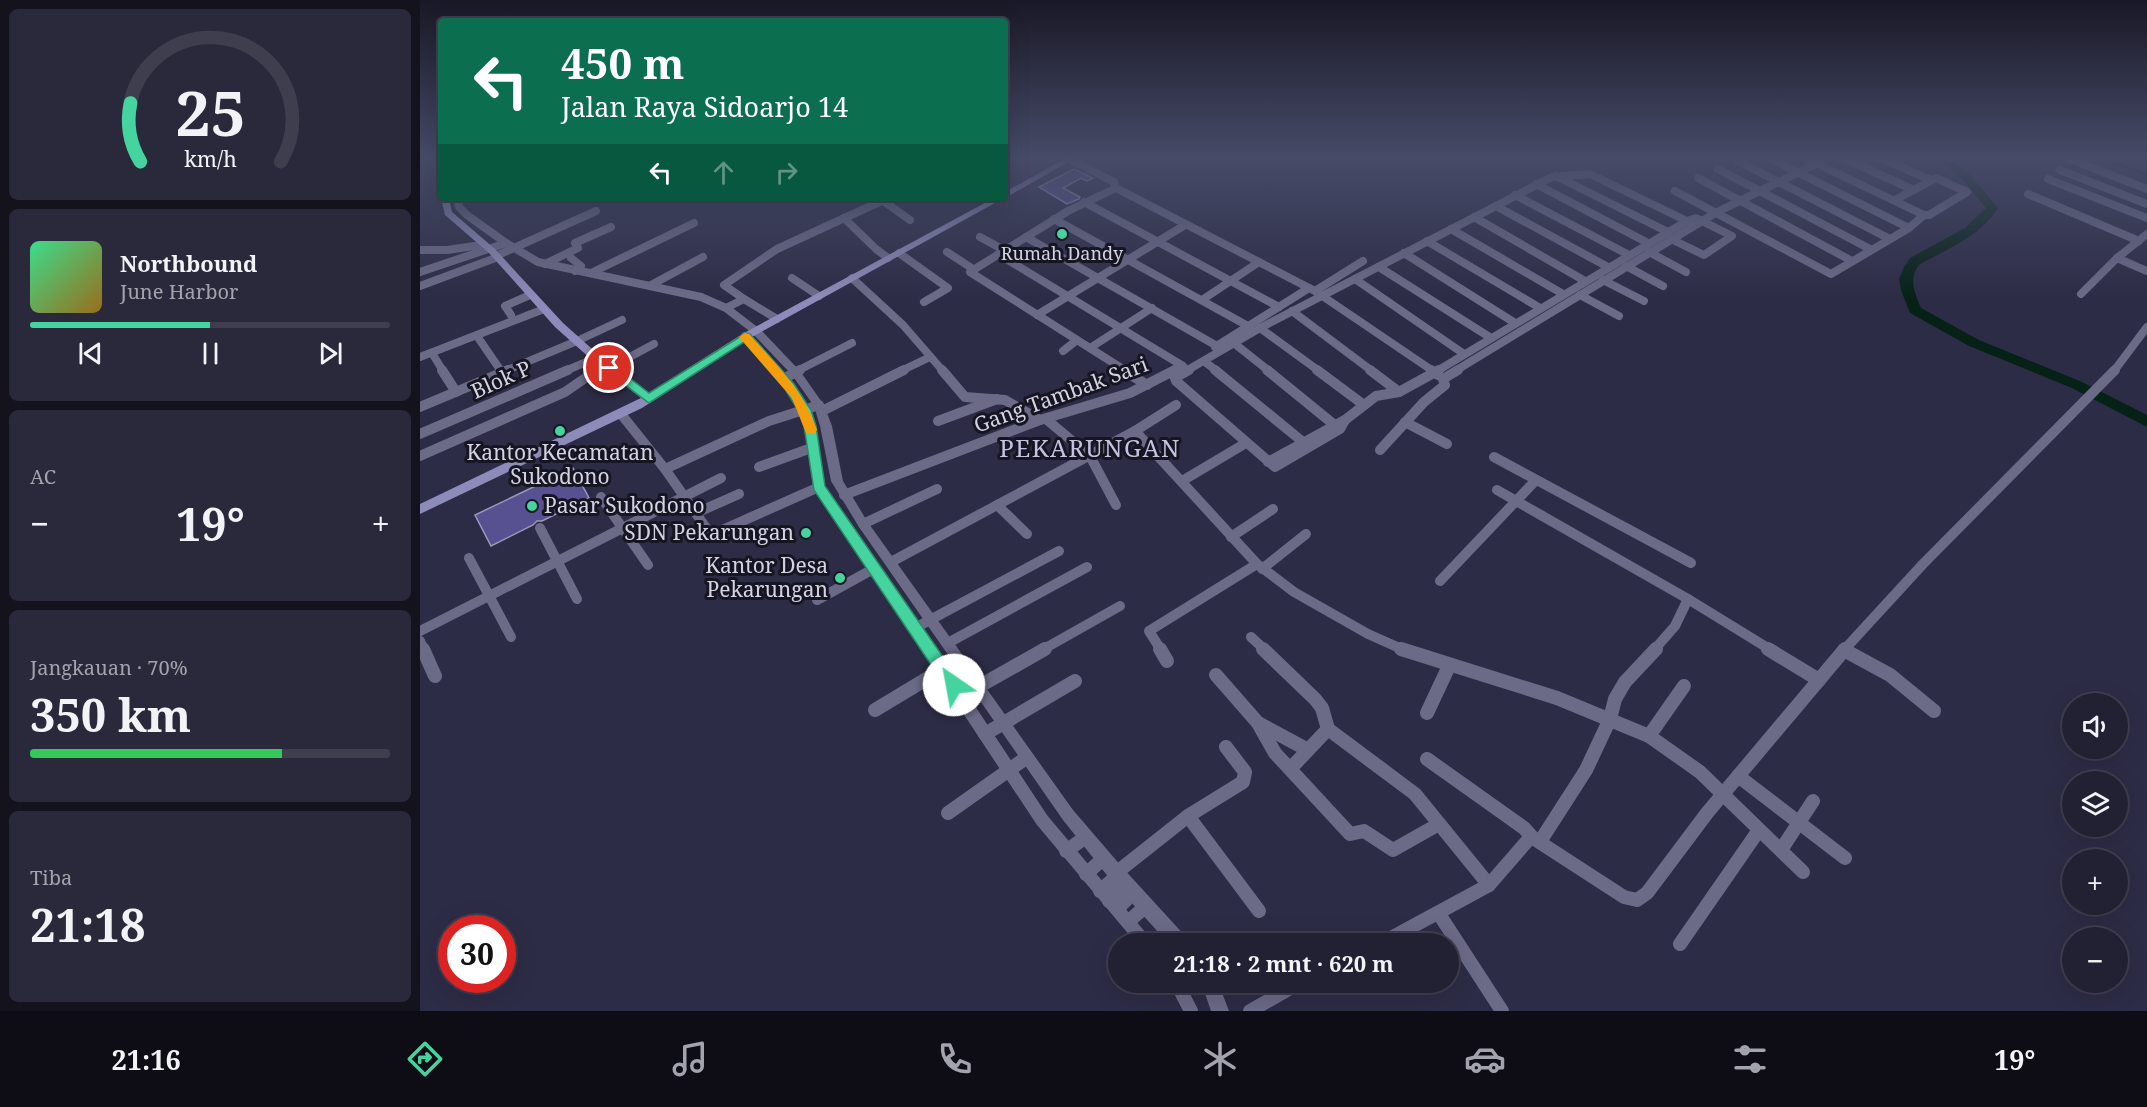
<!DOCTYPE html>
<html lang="id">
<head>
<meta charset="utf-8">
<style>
	:root { --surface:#222134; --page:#2a293c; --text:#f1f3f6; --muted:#a2a3ac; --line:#3f3e4f; --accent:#45d49f }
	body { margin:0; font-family:"Noto Serif",serif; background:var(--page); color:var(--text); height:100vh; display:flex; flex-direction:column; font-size:22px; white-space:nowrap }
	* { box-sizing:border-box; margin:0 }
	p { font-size:20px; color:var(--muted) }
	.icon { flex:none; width:33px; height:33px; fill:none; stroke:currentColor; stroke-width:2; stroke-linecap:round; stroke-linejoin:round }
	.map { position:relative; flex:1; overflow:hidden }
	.details { display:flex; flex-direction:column; gap:9px; padding:9px; background:#13121d; width:420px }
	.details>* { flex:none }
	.banner { position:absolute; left:18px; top:18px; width:570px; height:183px; border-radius:6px; box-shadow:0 6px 24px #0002,0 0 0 2px var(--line); background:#0b6e4f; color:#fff; overflow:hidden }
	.buttons { position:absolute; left:1642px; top:693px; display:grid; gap:12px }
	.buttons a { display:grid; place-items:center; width:66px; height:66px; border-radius:50%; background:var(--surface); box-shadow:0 6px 24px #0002,0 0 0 2px var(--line); font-size:30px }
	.speed { position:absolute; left:18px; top:915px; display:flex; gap:12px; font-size:30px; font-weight:700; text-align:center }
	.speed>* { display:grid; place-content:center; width:78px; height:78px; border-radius:50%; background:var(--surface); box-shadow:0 6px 24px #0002,0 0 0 2px var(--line); line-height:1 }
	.speed .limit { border:9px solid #d22; background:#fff; color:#111 }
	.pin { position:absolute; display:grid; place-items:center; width:51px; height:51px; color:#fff; margin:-26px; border:3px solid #fff; border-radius:50%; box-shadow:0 2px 6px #0007 }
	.me { position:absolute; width:66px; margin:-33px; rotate:327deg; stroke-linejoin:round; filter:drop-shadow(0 0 4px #0008) }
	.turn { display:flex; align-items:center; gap:21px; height:126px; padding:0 24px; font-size:27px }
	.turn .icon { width:78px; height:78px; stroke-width:2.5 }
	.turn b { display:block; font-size:42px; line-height:51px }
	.lanes { display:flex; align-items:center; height:57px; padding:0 24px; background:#0003; justify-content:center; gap:30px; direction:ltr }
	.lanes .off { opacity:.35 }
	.big { font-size:45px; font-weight:700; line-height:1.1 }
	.details .widget { flex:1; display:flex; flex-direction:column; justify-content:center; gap:9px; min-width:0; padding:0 21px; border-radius:9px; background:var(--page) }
	.details .dial { align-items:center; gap:0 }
	.dial svg { height:156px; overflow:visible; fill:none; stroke:var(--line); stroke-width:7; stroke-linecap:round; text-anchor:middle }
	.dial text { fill:var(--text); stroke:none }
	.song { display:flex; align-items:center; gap:18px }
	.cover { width:72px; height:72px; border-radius:9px; background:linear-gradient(135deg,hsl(150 70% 55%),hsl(40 70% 35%)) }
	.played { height:6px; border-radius:3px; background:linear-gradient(90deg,var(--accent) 50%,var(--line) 50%) }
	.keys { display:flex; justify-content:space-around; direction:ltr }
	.heat { display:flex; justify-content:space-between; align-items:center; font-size:33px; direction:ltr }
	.charge { height:9px; border-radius:4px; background:linear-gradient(90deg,#34c759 70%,var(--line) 0) }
	.trip { position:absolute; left:688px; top:933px; width:351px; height:60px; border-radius:30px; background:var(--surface); box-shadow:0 6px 24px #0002,0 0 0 2px var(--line); font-weight:700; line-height:60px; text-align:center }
	.dock { display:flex; height:96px; justify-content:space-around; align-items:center; background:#0e0d15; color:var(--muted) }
	.dock .icon { width:42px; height:42px }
	.dock .selected { color:var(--accent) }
	.dock b { font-size:27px; color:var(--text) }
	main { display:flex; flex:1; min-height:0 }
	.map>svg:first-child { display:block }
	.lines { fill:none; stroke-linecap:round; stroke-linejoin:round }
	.stream { stroke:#062217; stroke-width:2 }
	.river { fill:#062217; fill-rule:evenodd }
	.building { fill:#585191; stroke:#9a99ba; stroke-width:1.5 }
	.minor-far2 { stroke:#6b6a87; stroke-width:8 }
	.minor-far1 { stroke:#6b6a87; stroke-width:10 }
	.minor { stroke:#6b6a87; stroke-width:14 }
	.tertiary { fill:#6b6a87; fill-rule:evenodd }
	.secondary { fill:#8d8bb9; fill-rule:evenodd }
	.route { fill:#45d49f; stroke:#2d8a67; stroke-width:1.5 }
	.slow { fill:#f59e0b }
	.poi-dot { fill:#45d49f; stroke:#161622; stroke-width:2 }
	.labels { text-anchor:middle; stroke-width:6; stroke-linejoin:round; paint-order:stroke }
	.far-poi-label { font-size:18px; fill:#d3d3e4; stroke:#161622 }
	.street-label { font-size:21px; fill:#d3d3e4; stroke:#161622 }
	.poi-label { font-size:21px; fill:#d3d3e4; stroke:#161622; text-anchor:end }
	.quarter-label { font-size:24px; letter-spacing:1.5px; fill:#c3c2e3; stroke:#161622 }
</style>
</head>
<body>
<main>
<section class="details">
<div class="widget dial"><svg viewBox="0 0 100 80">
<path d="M14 69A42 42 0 1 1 86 69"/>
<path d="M14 69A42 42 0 0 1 9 39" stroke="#45d49f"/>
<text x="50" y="56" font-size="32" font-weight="700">25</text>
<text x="50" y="72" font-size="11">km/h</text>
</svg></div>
<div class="widget">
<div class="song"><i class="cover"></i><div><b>Northbound</b><p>June Harbor</p></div></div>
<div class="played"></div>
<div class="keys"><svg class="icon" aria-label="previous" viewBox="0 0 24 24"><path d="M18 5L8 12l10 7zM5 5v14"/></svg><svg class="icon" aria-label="pause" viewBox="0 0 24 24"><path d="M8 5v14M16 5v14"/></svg><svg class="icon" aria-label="next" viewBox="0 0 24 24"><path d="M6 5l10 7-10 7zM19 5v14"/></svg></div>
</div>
<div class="widget"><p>AC</p>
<div class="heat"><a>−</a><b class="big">19°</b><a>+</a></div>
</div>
<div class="widget"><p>Jangkauan · 70%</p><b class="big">350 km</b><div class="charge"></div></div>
<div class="widget"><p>Tiba</p><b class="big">21:18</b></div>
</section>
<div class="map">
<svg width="1727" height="1011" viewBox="0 0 1727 1011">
	<rect width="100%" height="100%" fill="#2d2c46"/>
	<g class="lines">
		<path class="stream" d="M1674 156 1727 174"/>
		<path class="river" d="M1521 156H1533L1531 159 1553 178 1578 208C1560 236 1528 249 1500 264 1488 278 1494 292 1501 308L1559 340 1662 382 1727 415V427L1652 388 1549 346 1490 313 1481 290 1479 279 1484 267 1490 258 1545 228 1566 208 1545 182 1520 161 1518 159Z"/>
	</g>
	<g class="building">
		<path d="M654 169 673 178 667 181 661 178 643 188 660 197 659 199 647 204 619 187Z"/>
		<path d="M153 468 169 498 122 521H117L113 525 71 546 55 515Z"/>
	</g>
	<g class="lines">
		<g class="minor-far2">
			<path d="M1345 156 1489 228"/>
			<path d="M1381 156 1504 215"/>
			<path d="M1419 156 1494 190"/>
			<path d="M1456 156 1511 180"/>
			<path d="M649 159 694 182 696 188 895 291 1013 371"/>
			<path d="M1652 160 1727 189"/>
			<path d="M1318 161 1470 239"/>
			<path d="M1298 169 1450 249"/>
			<path d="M1640 170 1727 204"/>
			<path d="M1136 176 1248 232"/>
			<path d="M1278 178 1432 261"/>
			<path d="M1628 179 1727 218"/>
			<path d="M1116 184 1228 243"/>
			<path d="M696 188 648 211 550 272 706 371"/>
			<path d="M1255 191 1411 274 1489 228 1504 215H1509L1547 192 1516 178 1475 200"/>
			<path d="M1608 194 1719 241"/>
			<path d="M1095 195 1209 255"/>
			<path d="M37 198 39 207 47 215 86 243 118 262 281 297 306 308 336 331"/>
			<path d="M462 200 490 220"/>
			<path d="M664 202 859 307"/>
			<path d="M1076 206 1188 267"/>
			<path d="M1054 217 1165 281"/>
			<path d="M424 218 456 249 468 258"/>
			<path d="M634 219 828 326"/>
			<path d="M1031 229 1143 294"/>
			<path d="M560 237 584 250"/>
			<path d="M606 237 797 346"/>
			<path d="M1007 241 1120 308"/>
			<path d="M0 250H27L61 245"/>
			<path d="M527 252 553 269"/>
			<path d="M1229 252 1266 272"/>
			<path d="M479 253 528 288 504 302"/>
			<path d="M984 253 1095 323"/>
			<path d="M578 254 763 366"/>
			<path d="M76 256 176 211"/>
			<path d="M151 258 161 266 155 271"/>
			<path d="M1697 258 1727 271"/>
			<path d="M125 264 158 248 155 243 191 227"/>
			<path d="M1206 266 1243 286"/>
			<path d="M959 267 1071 338"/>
			<path d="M0 272 86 243"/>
			<path d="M171 273 274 223"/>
			<path d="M372 278 399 296"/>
			<path d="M432 278 483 325 523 371"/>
			<path d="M935 279 1044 354"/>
			<path d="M1183 280 1224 301"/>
			<path d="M231 285 283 257"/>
			<path d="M0 286 78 257"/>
			<path d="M895 291 943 261"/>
			<path d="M1661 294 1697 258 1727 234"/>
			<path d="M1160 295 1199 316"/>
			<path d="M324 299 357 319"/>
			<path d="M782 300 839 262"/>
			<path d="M306 308 324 299 304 285 357 249 468 198"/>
			<path d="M872 311 952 371"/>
			<path d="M91 315 85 306 110 295"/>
			<path d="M617 315 765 225"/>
			<path d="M840 328 899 371"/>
			<path d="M57 336 81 371"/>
			<path d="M325 336 358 371"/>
			<path d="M157 341 202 320"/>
			<path d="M815 344 849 371"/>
			<path d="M795 347 889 288"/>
			<path d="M670 348 732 308"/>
			<path d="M643 351 657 340"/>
			<path d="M12 353 23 371"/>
			<path d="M0 357 124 309"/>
			<path d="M785 362 797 371"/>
			<path d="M189 368 234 344"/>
			<path d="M85 371 157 341"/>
			<path d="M145 371 176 358"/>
			<path d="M175 371 186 365"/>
			<path d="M377 371 432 343"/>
			<path d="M481 371 510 357"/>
			<path d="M752 371 761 367"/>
			<path d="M766 371 840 328 1132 177 1170 174 1267 221"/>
			<path d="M1017 371 1267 221 1276 218 1312 236 1284 255 1251 239"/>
			<path d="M1035 371 1297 212 1412 156"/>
			<path d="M1694 371 1727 327"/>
		</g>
		<g class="minor-far1">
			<path d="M22 370 36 392"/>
			<path d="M80 370 82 373"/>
			<path d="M356 370C372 388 387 408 391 432 395 451 393 471 400 489L510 650"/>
			<path d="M522 370 545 397 585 400 620 420"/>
			<path d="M703 370 727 385"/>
			<path d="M769 370 755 378 756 381 855 467 920 429 925 420"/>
			<path d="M795 370 883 442"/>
			<path d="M847 370 917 427"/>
			<path d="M897 370 944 405"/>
			<path d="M950 370 979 392"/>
			<path d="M1011 370 1018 375"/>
			<path d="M363 379 380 370"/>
			<path d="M1023 379 1038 370"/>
			<path d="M0 407 88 370"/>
			<path d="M402 411 484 370"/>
			<path d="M201 414 245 469 291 535 399 487"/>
			<path d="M626 419 670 456 696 505"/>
			<path d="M518 421 577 399"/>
			<path d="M985 422 1027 444"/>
			<path d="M715 431 837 564 874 592 948 634 984 650"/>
			<path d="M0 434 148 370"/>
			<path d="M960 450 1004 402 1025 385 1023 379"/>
			<path d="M0 456 145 392 177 370"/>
			<path d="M1074 457 1271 563"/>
			<path d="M848 462 925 420 956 396 979 392 1019 370"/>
			<path d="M339 467 394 447"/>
			<path d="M245 469 349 421 399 405"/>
			<path d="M762 481 826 443"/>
			<path d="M1077 490 1268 599 1351 650"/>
			<path d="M424 495 620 420 710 393 755 370"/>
			<path d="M181 497 228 565"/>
			<path d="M577 505 607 534"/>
			<path d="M276 513 319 494"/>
			<path d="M443 524 517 489"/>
			<path d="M120 528 157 599"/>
			<path d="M811 537 853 509"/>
			<path d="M49 558 91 637"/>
			<path d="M471 562 715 431 756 405"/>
			<path d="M842 569 886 534"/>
			<path d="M1020 581 1116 480"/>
			<path d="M397 600 455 568"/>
			<path d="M495 628 639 551"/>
			<path d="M0 631 301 478"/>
			<path d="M831 637 845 650"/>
			<path d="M0 641 4 650"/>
			<path d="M528 643 667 567"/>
			<path d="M622 650 700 606"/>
			<path d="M741 650 729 631 837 564"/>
			<path d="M1234 650 1255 626 1268 599"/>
			<path d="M1424 650 1503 564 1695 370"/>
		</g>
		<g class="minor">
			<path d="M3 649 15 676"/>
			<path d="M509 649 622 820 726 944"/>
			<path d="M740 649 747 661"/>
			<path d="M843 649 895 699 902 708 908 729 995 794 1069 885"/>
			<path d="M981 649 1137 698 1229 736 1280 772 1383 872"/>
			<path d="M1348 649 1399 680"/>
			<path d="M1424 650 1470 675 1514 711"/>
			<path d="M796 675 838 723 855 753 930 834 944 831 973 850 1019 824"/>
			<path d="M558 687 625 649"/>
			<path d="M455 710 523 669"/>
			<path d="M1007 713 1029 666"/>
			<path d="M838 723 888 750"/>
			<path d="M565 734 655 681"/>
			<path d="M1229 736 1264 686"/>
			<path d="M1007 759 1104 828 1113 838"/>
			<path d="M871 768 908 729"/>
			<path d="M1318 776 1425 858"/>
			<path d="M528 813 606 758"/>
			<path d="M768 816 839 911"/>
			<path d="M1121 840 1166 770 1190 719 1195 699 1205 682 1236 649"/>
			<path d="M1361 850 1393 801"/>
			<path d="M646 851 666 837"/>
			<path d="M696 873 768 816 823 782 825 772 806 747"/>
			<path d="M666 874 684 858"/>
			<path d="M680 891 698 875"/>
			<path d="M689 901 707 885"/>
			<path d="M697 909 714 892"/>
			<path d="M1019 914 1082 1011"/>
			<path d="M708 922 726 906"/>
			<path d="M960 944 1069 885 1108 840 1113 838 1204 897 1217 900 1227 893 1287 813 1425 649"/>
			<path d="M1260 944 1339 830"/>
			<path d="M756 982 771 1011"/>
			<path d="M830 1011 881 982"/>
		</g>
		<g class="tertiary">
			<path d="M336 328 340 329 380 371 404 405 412 426 423 481 447 521 653 810 702 867 767 938 769 944H749L690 879 643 820 439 527 411 481 400 426 394 406 372 375 332 333V329Z"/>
			<path d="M781 982H798L809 1011H791Z"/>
		</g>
		<g class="secondary">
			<path d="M650 156H659L585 198V192Z"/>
			<path d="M21 198H29L32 212 75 249 143 323 180 356 229 393 324 333 574 198H584L332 337 222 408 0 514V504L221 398 172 360 135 327 69 253 25 215Z"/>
		</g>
	</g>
	<linearGradient id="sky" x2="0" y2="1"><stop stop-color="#191826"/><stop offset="0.53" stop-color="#464b68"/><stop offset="1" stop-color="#464b68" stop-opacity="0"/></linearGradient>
	<rect width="1727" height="297" fill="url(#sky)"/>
	<path class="route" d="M326 333 330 334 374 384 391 410 396 426 405 486 539 680 542 685 539 690 534 692 528 690 394 490 384 426 378 410 365 389 324 342 229 403 183 368 189 364 193 365 229 393Z"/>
	<path class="slow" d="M325 333 329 334C356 364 384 391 397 430L395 433H386L372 398 319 337Z"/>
	<g class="poi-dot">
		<circle cx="642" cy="234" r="6"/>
		<circle cx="140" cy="431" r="6"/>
		<circle cx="112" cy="506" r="6"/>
		<circle cx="386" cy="533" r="6"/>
		<circle cx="420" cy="578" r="6"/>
	</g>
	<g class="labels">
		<g class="far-poi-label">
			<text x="642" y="260">Rumah Dandy</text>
		</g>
		<g class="street-label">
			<text transform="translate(81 380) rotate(-24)" y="7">Blok P</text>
			<text transform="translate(641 395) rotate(-20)" y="7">Gang Tambak Sari</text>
		</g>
		<g class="poi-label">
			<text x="140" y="460" text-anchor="middle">Kantor Kecamatan<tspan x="140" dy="24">Sukodono</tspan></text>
			<text x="124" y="513" text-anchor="start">Pasar Sukodono</text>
			<text x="374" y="540">SDN Pekarungan</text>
			<text x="408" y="573">Kantor Desa<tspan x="408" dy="24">Pekarungan</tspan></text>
		</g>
		<g class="quarter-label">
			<text x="670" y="457">PEKARUNGAN</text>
		</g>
	</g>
</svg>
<div class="buttons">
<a><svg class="icon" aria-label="sound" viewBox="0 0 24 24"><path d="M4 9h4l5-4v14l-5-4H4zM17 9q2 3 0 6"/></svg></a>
<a><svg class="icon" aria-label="layers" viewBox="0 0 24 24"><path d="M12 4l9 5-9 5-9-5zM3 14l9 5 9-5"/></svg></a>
<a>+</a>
<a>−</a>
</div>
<div class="speed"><div class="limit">30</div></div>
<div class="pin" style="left:189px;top:368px;background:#d93025"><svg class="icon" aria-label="arrive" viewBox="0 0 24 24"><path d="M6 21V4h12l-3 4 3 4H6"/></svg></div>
<svg class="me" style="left:534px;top:685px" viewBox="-20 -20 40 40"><circle r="19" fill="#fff"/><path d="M0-13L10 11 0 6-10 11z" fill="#45d49f"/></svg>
<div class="trip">21:18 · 2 mnt · 620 m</div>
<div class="banner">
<div class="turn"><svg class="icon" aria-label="left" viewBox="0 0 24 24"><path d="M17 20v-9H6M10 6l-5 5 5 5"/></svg><div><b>450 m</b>Jalan Raya Sidoarjo 14</div></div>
<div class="lanes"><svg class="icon" aria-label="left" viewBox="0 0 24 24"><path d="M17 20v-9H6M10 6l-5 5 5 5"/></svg><svg class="icon off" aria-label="ahead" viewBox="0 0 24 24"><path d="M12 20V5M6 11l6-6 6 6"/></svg><svg class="icon off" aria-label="right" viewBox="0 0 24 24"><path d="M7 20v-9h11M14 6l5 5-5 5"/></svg></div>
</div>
</div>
</main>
<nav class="dock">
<b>21:16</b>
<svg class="icon selected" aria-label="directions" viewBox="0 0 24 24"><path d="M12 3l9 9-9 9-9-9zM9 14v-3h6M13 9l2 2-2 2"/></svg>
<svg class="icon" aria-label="music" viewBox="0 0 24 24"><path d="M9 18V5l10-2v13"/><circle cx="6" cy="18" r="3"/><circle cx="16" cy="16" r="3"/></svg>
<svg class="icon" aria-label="phone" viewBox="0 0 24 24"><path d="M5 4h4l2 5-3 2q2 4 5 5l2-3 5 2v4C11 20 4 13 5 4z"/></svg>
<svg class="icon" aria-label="climate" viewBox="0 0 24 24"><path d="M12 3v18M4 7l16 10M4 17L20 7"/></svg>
<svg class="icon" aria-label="car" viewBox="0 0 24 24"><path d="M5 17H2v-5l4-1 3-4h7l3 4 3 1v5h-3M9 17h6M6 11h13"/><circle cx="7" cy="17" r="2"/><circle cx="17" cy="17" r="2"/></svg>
<svg class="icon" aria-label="filters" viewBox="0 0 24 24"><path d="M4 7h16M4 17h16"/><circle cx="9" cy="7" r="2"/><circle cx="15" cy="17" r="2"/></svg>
<b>19°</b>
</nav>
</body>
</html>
